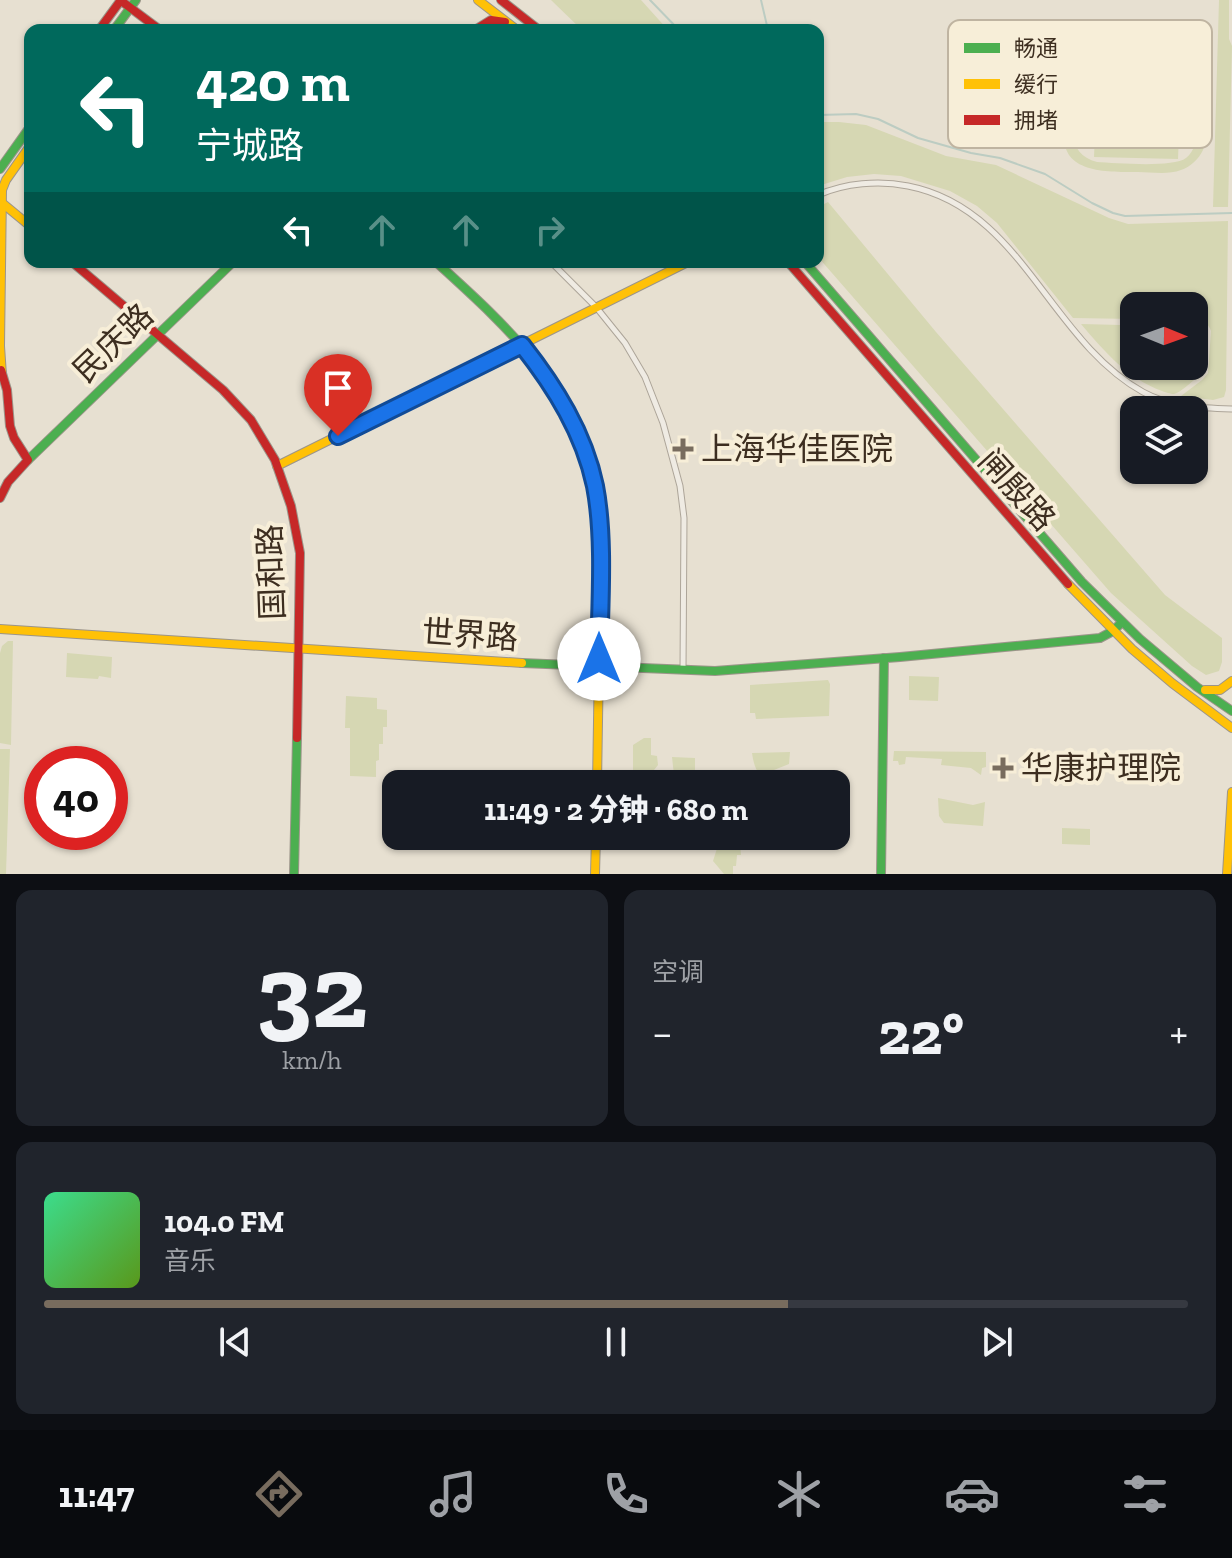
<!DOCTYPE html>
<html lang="zh">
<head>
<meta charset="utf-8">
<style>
	:root { --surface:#171b24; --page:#20242c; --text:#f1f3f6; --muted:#9ea1a6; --line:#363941; --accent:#786c5e }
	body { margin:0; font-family:"Zilla Slab","Noto Sans SC",serif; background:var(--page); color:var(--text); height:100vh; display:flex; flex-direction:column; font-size:30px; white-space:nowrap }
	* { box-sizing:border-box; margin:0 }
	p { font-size:26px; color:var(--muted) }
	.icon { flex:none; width:44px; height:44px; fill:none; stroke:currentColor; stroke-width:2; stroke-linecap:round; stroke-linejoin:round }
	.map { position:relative; height:874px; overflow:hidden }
	.side { display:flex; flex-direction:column; gap:16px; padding:16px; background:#0d0f14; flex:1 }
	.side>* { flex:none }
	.banner { position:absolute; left:24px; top:24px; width:800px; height:244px; border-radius:16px; box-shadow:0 2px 6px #0004; background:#00695c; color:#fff; overflow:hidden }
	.needle { width:52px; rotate:91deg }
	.tools { position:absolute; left:1120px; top:292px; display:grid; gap:16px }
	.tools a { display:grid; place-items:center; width:88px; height:88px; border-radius:16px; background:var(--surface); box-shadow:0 2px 6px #0004; font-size:40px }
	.speed { position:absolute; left:24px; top:746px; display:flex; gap:16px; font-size:40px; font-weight:700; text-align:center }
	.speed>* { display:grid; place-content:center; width:104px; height:104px; border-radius:50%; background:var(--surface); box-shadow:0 2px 6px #0004; line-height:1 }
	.speed .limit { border:12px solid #d22; background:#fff; color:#111 }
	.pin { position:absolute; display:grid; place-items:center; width:68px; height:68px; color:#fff; margin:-82px -34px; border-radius:50% 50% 50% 0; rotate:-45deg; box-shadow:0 0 8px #0007 }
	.pin .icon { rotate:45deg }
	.me { position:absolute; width:88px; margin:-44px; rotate:0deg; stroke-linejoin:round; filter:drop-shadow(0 0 6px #0008) }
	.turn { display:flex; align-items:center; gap:28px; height:168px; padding:0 40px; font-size:36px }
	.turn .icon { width:104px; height:104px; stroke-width:2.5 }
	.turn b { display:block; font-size:56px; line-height:68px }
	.lanes { display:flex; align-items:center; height:76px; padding:0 40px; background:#0003; justify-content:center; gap:40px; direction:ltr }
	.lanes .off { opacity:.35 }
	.big { font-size:60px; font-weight:800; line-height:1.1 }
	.side .card { flex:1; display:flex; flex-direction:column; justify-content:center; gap:12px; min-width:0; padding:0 28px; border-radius:16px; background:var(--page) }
	.side .dial { align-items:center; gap:0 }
	.dial b { font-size:104px; line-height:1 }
	.song { display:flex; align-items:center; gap:24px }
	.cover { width:96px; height:96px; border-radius:12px; background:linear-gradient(135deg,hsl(150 70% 55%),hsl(90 70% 35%)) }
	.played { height:8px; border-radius:4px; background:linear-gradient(90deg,var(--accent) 65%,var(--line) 65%) }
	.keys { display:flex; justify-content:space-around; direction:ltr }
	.heat { display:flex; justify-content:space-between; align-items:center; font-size:44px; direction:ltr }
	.side .tiles { flex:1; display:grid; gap:16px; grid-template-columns:1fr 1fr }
	.card:last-child { grid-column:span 2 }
	.trip { position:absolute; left:382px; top:770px; width:468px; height:80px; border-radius:16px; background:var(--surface); box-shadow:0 2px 6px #0004; font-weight:800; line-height:80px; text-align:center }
	.menu { display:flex; height:128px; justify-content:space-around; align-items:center; background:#090b0e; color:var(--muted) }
	.menu .icon { width:56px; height:56px }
	.menu .current { color:var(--accent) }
	.menu b { font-size:36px; color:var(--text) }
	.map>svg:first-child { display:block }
	.green { fill:#d6d7b3; fill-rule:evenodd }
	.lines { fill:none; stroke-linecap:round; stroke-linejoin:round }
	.stream { stroke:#bcccc2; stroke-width:2 }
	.street-casing { stroke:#ada599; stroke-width:7 }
	.fast-casing { stroke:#9c958a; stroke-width:10 }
	.slow-casing { stroke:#9c958a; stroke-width:10 }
	.jam-casing { stroke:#9c958a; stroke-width:10 }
	.street { stroke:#efebe3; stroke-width:5 }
	.fast { stroke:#4caf50; stroke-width:8 }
	.slow { stroke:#ffc107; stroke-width:8 }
	.jam { stroke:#c62828; stroke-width:8 }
	.route-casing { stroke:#114b97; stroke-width:20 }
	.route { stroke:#1a73e8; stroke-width:14 }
	.poi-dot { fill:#786c5e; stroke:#f7eed8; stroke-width:3 }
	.labels { text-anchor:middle; stroke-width:8; stroke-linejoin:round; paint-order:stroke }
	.street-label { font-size:32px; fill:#3d2e20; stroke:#f7eed8 }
	.poi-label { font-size:32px; fill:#3d2e20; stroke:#f7eed8; text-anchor:start }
	.key { fill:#f7eed8; stroke:#bfb4a1; stroke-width:2 }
	.key-label { font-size:22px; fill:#3d2e20 }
</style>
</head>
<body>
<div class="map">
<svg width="1232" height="874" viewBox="0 0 1232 874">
	<rect width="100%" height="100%" fill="#e7e0d1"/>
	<g class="green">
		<path d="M551 0H641L668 30H582Z"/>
		<path d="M1219 0H1229V39L1232 46 1228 207H1213Z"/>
		<path d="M1095 96 1194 98C1194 107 1196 108 1200 115 1207 125 1207 139 1203 150 1199 159 1190 167 1181 170 1168 175 1151 172 1138 172 1106 172 1054 174 1066 124 1070 108 1080 101 1095 96ZM1094 105 1176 107C1186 111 1196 118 1197 129 1198 139 1194 152 1186 158 1173 168 1115 163 1097 162 1066 154 1065 118 1094 105Z"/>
		<path d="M1096 109 1180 112 1178 159 1094 157Z"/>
		<path d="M818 122H839L866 125 946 156 996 165 1109 218 1128 224 1228 221 1226 390 1224 397 1213 400 1181 396 1202 380 1208 373 1211 331C1208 322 1203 321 1194 321V306H1134V319L1073 318 997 223 977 206 950 191 901 176 874 174 847 177 818 186Z"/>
		<path d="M828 202 936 332 1165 595 1222 638V662L1219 671 1206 675 1192 666 1111 593 818 257V207Z"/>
		<path d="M1081 324 1121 325V355L1125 360 1134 361V366H1194V362H1204V371C1197 377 1182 392 1174 394 1171 394 1165 392 1162 391 1127 378 1105 352 1081 324Z"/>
		<path d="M8 641H13L11 745 0 743V653L2 646Z"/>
		<path d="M67 653 112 657 111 678 99 676 98 679 66 677Z"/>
		<path d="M909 676 939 677 938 701 909 700Z"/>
		<path d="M828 680 830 684 829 716 756 719 755 713H750V685Z"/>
		<path d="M346 696 377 698V709L387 710V727H383V744H379V760L376 761V777L350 776V728H345Z"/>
		<path d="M644 738H651V755L657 756 658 765 654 770 646 772 640 782H636L633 772V745Z"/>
		<path d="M0 749H10L6 874H0Z"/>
		<path d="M894 751 986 752V767L982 768 981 775 971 768 941 765 942 759 906 757 905 764 899 765 898 761H893Z"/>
		<path d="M790 752 789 764 764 774 760 775C755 769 753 761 752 753Z"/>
		<path d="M672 757 695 758V784H668L664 782V776L674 775Z"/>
		<path d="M938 798 973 805 985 802 983 826 944 823 939 816Z"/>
		<path d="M1062 828 1090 829V845L1062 844Z"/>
		<path d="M720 839 729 840 732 848 740 843 741 855H737L736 866H733V874H724L713 861Z"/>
	</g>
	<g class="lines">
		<g class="stream">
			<path d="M650 0 679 30"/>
			<path d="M761 0 768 30"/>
			<path d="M818 115 856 114 878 119 918 138 971 153 1000 158 1045 174 1092 203 1113 213 1125 216 1232 213"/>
		</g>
		<defs>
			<g id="street">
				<path d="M818 195C845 183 879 180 908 186 1022 208 1049 340 1143 392 1170 407 1202 408 1232 409"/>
				<path d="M551 262 596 307 625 343 645 377 663 423 680 486 684 518 683 670"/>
			</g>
			<g id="fast">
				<path d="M114 30 136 0"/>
				<path d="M0 169 30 127"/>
				<path d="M436 262C511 330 582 394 597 500 602 533 600 566 600 598"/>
				<path d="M805 262 1082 582 1140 639 1197 687 1232 711"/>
				<path d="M28 460 233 262"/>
				<path d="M522 663 715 671 900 657 1100 638 1113 631 1122 622"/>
				<path d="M294 874 297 738"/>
				<path d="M881 874 884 658"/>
			</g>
			<g id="slow">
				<path d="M478 0 517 30"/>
				<path d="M1 202 30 226"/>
				<path d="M2 375 0 346 2 190 6 180 30 146"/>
				<path d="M277 466 688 262"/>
				<path d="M1068 584 1132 649 1172 683 1232 728"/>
				<path d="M0 629 522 663"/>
				<path d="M1205 690H1220L1232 681"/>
				<path d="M597 784 600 598"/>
				<path d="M595 874 596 836"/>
				<path d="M1227 874 1232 792"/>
			</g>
			<g id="jam">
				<path d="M120 0 160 30"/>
				<path d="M501 0 539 30"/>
				<path d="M99 30 121 0"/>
				<path d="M475 30 491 20 505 22"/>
				<path d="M72 262 223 390 251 420 275 460 291 506 300 553 297 738"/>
				<path d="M788 262 1068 584"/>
				<path d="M0 498 8 482 28 460 14 438 10 426 7 390 1 370"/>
			</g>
		</defs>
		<use href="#street" class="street-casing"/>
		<use href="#fast" class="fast-casing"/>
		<use href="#slow" class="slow-casing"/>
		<use href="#jam" class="jam-casing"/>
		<use href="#street" class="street"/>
		<use href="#fast" class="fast"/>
		<use href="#slow" class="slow"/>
		<use href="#jam" class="jam"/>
	</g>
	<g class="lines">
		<defs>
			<path id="route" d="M338 436 522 345C555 387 584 433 595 486 605 538 600 605 599 659"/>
		</defs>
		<use href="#route" class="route-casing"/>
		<use href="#route" class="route"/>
	</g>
	<g class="poi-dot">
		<path d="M679 437h8v8h8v8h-8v8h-8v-8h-8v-8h8z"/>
		<path d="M999 756h8v8h8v8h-8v8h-8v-8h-8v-8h8z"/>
	</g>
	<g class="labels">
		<g class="street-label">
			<text transform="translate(113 343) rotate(-44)" y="11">民庆路</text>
			<text transform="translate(1017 490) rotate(48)" y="11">闸殷路</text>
			<text transform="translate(271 572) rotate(-92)" y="11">国和路</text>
			<text transform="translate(470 635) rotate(4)" y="11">世界路</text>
		</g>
		<g class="poi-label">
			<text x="701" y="460">上海华佳医院</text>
			<text x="1021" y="779">华康护理院</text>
		</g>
	</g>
	<rect x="948" y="20" width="264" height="128" rx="12" class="key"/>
	<rect x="964" y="43" width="36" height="10" fill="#4caf50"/>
	<rect x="964" y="79" width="36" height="10" fill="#ffc107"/>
	<rect x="964" y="115" width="36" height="10" fill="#c62828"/>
	<g class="key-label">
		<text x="1014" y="56">畅通</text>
		<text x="1014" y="92">缓行</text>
		<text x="1014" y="128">拥堵</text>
	</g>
</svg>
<div class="tools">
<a><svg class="needle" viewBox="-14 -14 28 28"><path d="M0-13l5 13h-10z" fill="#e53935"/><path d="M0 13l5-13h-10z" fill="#9ea1a6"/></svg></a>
<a><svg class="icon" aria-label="layers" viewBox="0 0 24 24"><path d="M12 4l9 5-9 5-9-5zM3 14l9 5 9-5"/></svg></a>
</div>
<div class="speed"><div class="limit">40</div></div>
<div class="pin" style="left:338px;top:436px;background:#d93025"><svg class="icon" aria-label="arrive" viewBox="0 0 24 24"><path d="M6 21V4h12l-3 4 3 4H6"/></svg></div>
<svg class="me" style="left:599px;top:659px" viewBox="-20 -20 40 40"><circle r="19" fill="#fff"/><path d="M0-13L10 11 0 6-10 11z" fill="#1a73e8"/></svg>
<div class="trip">11:49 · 2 分钟 · 680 m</div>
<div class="banner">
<div class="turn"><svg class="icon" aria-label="left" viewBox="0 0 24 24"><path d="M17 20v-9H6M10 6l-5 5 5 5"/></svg><div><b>420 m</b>宁城路</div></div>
<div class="lanes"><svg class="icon" aria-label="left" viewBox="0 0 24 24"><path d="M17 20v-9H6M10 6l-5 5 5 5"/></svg><svg class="icon off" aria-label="ahead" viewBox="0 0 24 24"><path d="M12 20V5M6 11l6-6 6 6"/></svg><svg class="icon off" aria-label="ahead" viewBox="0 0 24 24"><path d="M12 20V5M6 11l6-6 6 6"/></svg><svg class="icon off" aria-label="right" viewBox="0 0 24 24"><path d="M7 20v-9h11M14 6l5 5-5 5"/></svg></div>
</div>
</div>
<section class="side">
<div class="tiles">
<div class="card dial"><b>32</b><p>km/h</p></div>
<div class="card"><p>空调</p>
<div class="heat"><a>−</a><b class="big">22°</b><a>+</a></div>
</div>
<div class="card">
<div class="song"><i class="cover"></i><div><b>104.0 FM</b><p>音乐</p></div></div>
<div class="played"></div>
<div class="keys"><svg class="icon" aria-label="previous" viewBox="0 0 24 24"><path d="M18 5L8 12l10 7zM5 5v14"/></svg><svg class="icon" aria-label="pause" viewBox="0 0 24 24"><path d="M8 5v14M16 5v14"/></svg><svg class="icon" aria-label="next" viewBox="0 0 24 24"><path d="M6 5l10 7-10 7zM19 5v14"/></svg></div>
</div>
</div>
</section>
<nav class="menu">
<b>11:47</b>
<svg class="icon current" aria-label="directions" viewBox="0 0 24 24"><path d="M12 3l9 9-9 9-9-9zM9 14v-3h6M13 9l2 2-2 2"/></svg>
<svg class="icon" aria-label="music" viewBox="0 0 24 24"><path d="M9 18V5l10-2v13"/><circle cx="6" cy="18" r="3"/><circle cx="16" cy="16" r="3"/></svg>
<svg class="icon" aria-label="phone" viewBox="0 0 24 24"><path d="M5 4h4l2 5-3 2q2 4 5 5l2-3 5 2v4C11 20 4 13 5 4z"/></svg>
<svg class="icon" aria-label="climate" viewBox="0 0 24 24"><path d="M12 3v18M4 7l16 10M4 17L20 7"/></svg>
<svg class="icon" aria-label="car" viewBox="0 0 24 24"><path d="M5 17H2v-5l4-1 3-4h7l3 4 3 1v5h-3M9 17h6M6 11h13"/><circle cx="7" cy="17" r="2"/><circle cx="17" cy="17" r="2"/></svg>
<svg class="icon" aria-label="filters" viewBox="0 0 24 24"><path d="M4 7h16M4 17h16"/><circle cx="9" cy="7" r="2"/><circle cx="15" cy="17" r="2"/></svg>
</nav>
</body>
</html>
